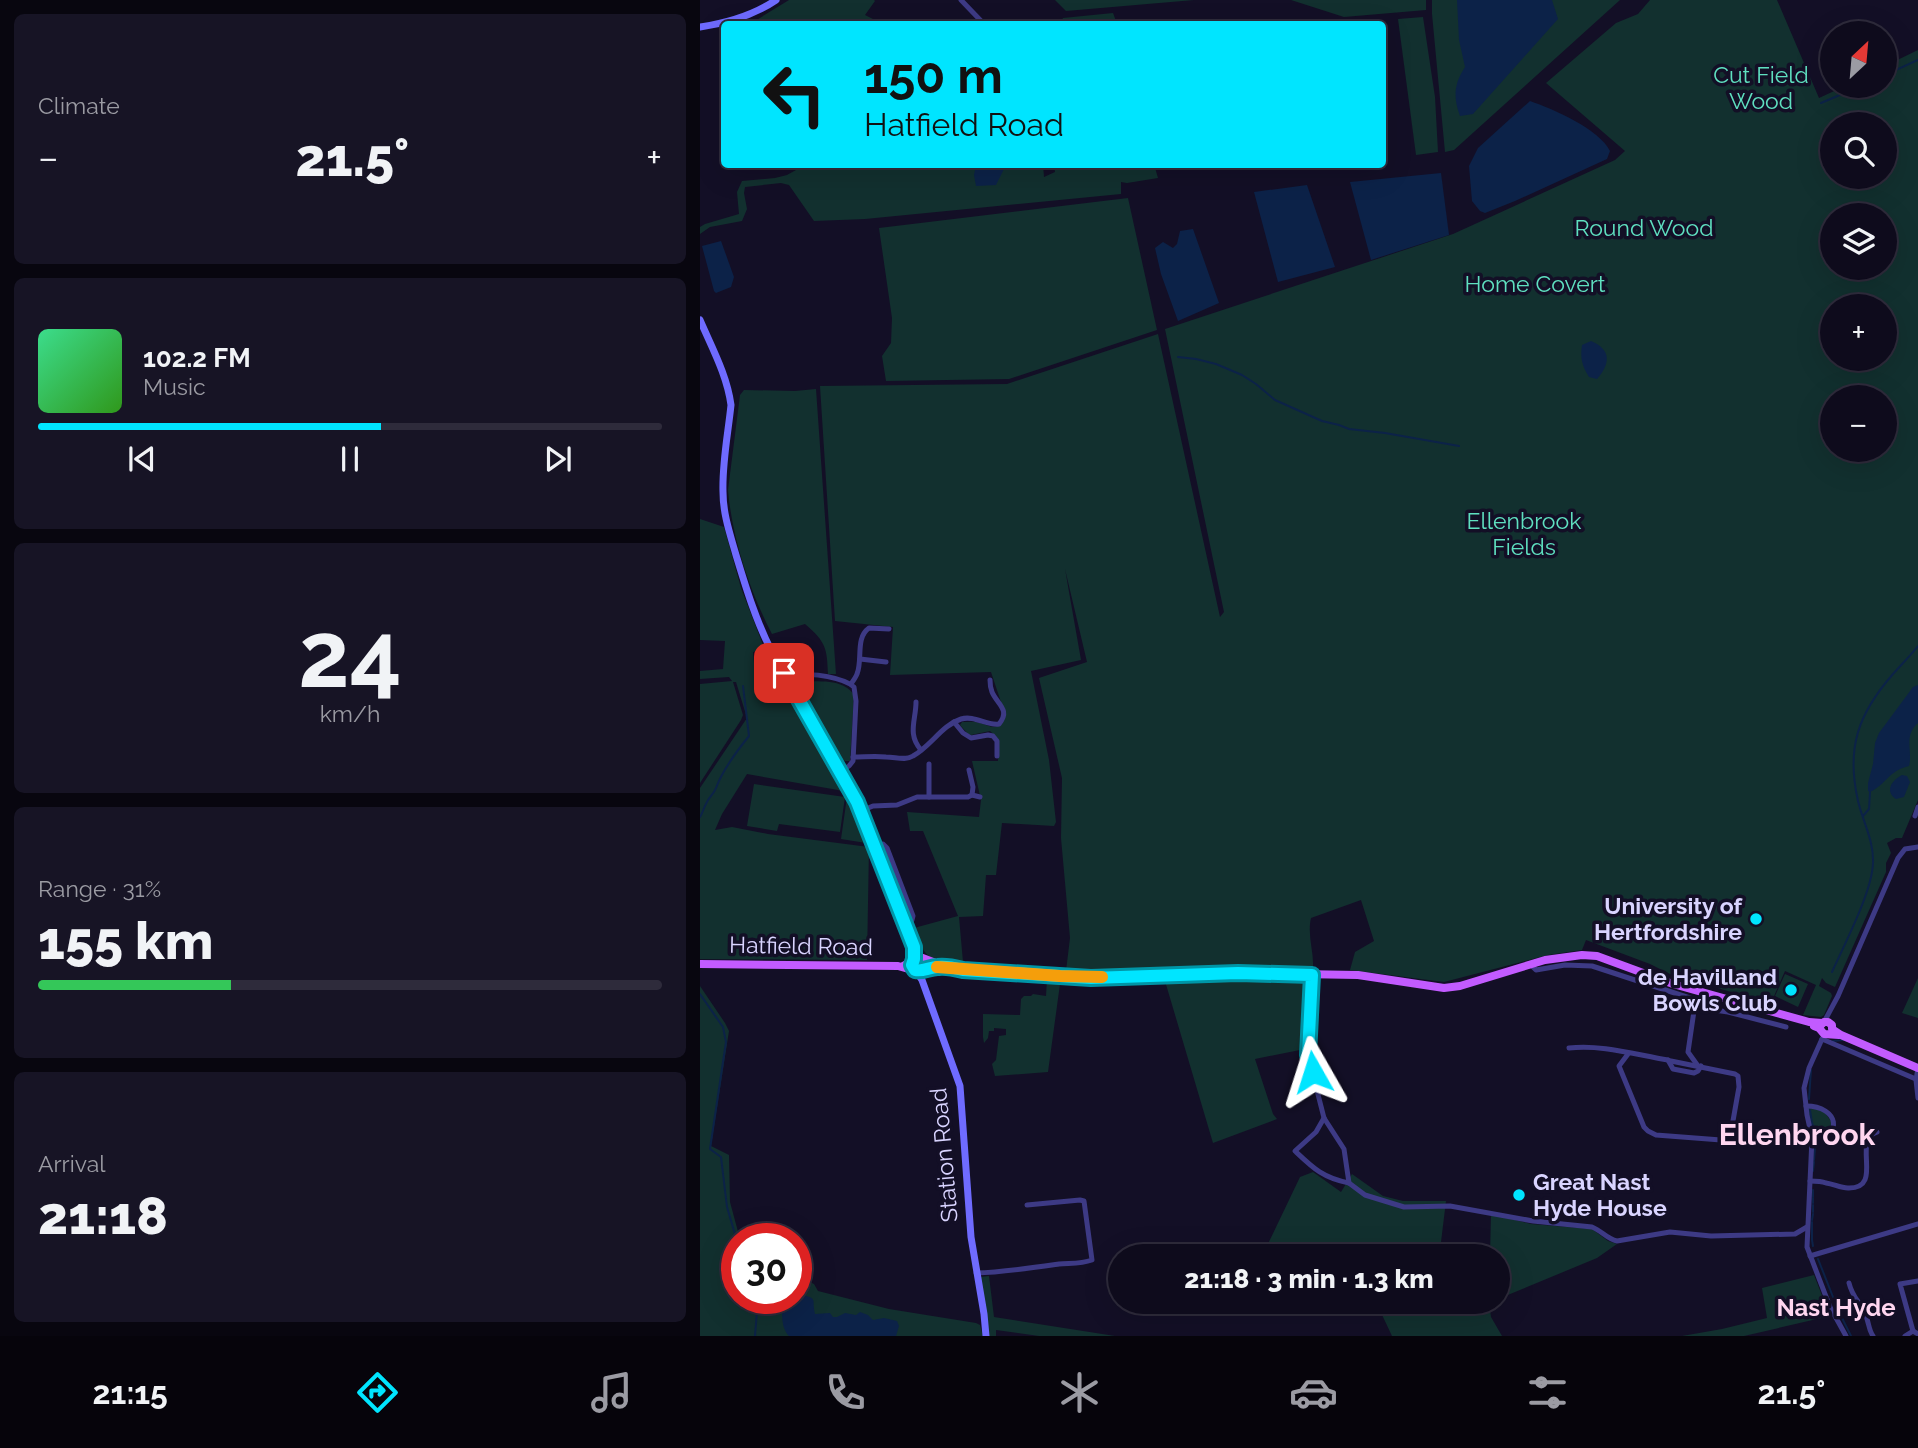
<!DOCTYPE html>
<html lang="en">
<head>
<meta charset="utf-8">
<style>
	:root { --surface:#0e0b1c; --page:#171425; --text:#f1f3f6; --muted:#9b9ba3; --line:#2e2b3b; --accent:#00e5ff }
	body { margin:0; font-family:Raleway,sans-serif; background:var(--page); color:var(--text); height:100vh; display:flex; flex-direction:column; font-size:26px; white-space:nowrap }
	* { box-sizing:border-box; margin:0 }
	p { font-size:23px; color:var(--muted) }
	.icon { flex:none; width:38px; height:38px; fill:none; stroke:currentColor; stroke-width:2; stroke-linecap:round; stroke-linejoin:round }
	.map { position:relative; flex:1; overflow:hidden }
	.sheet { display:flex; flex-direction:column; gap:14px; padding:14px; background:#08060f; width:700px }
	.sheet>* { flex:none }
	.top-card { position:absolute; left:21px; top:21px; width:665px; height:147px; border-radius:7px; box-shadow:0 7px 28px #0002,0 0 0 2px var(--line); background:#00e5ff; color:#111; overflow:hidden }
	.needle { width:46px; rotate:26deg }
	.fabs { position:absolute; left:1120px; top:21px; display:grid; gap:14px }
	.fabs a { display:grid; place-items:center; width:77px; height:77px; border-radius:50%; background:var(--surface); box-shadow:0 7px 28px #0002,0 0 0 2px var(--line); font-size:35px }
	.speed { position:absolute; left:21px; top:1223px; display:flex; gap:14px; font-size:35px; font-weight:700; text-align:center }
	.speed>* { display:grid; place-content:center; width:91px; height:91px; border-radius:50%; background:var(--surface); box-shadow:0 7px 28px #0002,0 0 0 2px var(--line); line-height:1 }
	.speed .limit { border:10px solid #d22; background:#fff; color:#111 }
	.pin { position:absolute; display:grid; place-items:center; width:60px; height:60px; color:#fff; margin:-30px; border-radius:14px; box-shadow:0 4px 10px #0006 }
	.me { position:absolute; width:77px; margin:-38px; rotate:354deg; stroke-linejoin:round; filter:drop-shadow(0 0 5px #0008) }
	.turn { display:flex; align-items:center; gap:24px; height:147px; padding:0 28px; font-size:32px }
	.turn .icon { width:91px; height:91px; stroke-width:2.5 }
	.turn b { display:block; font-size:49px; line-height:60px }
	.big { font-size:52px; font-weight:800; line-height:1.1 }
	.sheet .widget { flex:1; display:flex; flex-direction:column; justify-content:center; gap:10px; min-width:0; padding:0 24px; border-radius:10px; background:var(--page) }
	.sheet .dial { align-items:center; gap:0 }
	.dial b { font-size:91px; line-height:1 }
	.song { display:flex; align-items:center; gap:21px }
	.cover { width:84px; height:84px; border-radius:10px; background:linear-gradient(135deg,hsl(150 70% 55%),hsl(110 70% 35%)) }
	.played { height:7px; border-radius:4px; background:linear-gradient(90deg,var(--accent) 55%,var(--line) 55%) }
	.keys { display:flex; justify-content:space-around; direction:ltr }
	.heat { display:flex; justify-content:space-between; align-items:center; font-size:38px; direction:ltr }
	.charge { height:10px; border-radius:5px; background:linear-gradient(90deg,#34c759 31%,var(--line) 0) }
	.trip { position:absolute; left:408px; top:1244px; width:402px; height:70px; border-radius:35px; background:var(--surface); box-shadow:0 7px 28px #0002,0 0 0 2px var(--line); font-weight:800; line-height:70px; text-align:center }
	.tabs { display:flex; height:112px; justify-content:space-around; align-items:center; background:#06040b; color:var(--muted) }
	.tabs .icon { width:49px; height:49px }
	.tabs .selected { color:var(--accent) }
	.tabs b { font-size:32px; color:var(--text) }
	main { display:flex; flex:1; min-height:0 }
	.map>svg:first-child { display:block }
	.green { fill:#12302f; fill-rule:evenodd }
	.water { fill:#0c2248 }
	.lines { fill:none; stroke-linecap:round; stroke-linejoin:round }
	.stream { stroke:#0c2248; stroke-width:2 }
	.street { stroke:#3d3a85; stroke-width:5 }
	.secondary { stroke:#6f6bff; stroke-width:7 }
	.primary { stroke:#c25bff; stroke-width:8 }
	.route-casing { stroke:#0095a6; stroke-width:18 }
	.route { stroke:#00e5ff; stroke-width:12 }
	.slow { stroke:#f59e0b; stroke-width:12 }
	.poi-dot { fill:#00e5ff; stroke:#130f26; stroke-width:2.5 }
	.labels { text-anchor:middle; stroke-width:7; stroke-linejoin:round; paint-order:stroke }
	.park-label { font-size:23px; fill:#5fe0c0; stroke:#130f26 }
	.poi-label { font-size:23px; font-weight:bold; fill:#d9d4ff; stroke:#130f26; text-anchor:end }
	.street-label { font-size:23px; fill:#d9d4ff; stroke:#130f26 }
	.neighbourhood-label { font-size:24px; font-weight:bold; fill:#ffd6f0; stroke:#130f26 }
	.district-label { font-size:30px; font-weight:bold; fill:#ffd6f0; stroke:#130f26 }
</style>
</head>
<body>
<main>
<section class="sheet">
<div class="widget"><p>Climate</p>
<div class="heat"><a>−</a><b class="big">21.5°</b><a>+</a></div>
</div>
<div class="widget">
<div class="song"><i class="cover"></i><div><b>102.2 FM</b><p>Music</p></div></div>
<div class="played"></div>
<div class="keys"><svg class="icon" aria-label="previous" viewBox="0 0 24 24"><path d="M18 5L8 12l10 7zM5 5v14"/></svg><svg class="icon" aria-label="pause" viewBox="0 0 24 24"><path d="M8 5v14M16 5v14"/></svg><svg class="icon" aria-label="next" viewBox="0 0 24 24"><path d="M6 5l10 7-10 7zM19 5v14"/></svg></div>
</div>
<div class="widget dial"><b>24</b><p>km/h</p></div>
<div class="widget"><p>Range · 31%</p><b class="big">155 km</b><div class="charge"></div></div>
<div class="widget"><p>Arrival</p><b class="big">21:18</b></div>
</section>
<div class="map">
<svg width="1218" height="1336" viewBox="0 0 1218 1336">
	<rect width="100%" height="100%" fill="#130f26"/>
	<g class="green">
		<path d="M89 0H174L175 1 165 15 179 22V24H50Z"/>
		<path d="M355 0H494L366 11Z"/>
		<path d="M591 0H726V10L644 17Z"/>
		<path d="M732 0H920L754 150 745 152 732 14Z"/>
		<path d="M950 0H1077L1119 98 1145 86H1185V66L1218 50V800L1202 838H1196L1187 843 1191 853 1186 863V872L1135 987 1126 983 1122 978 1119 986 1131 993 1132 996 1124 1015 1121 1017 1103 1015 1116 985 1085 971 1071 1003 974 976 950 964 886 940 882 950 848 955 744 982 650 970 655 952 674 941 661 900 611 918C607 935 614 951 613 968L366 971 370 938 361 838 362 778 339 678 387 662 365 569 381 660 331 671 349 760 356 822 354 826 302 823 296 875H286L283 916 259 917 263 962 260 963C227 958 225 960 214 928L258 916 223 831H210L207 812 279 817 281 800 272 761H298C298 749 300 739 290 731L271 735 268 734 260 725 262 722C268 722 274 721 280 723 290 726 294 730 302 723L301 702 291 672 190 675 193 627 135 621 120 386 307 384 458 334 520 617 524 612 465 329 753 234 915 160 925 151 846 83 916 23 938 14ZM1132 124H1185V177H1132ZM1132 215H1185V268H1132ZM1132 306H1185V359H1132ZM1132 397H1185V450H1132Z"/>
		<path d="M413 13 417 24H360L363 18Z"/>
		<path d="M723 17 735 97 738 152 716 155 698 19Z"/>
		<path d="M454 164 458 178 427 183 421 182V194L165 219 114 221 89 185 81 183 45 187 44 193 47 209 42 221 10 227 0 234V227L5 224 39 214 37 192 42 181 75 178 87 175 105 165H343L344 177 355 172 354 165Z"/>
		<path d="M428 198 457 330 309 379 186 381 182 356 191 343 192 318 179 228Z"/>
		<path d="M116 389 136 674H128C127 648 126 642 105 624L72 634C50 592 32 538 28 490L40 395 44 390 95 391Z"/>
		<path d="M0 519 24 527 41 588 65 650 53 652 55 674 77 672 78 686H87L148 794 138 790 47 774 22 814 15 830 32 827 68 834 169 847 167 960 0 959V788L47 718 36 682H33L43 715 41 720 0 783V684L32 681 29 677 0 679V671L23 669 25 641 0 640Z"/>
		<path d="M100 681C118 682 143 678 154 695L150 761H145L141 758 97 684Z"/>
		<path d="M54 784 145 797 140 832 79 824 77 831 47 826Z"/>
		<path d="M147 797 166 843 141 839Z"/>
		<path d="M1085 974 1108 984 1098 1007 1075 996Z"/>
		<path d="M1218 978V1018L1202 1013Z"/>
		<path d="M347 979 358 980 360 984 348 1072 295 1076 292 1064 296 1060 299 1036 306 1035V1029L294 1028V1031H289L288 1038 284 1043 283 1037V1014L320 1015 321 999 324 996H331L333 994 346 996Z"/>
		<path d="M465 981H606L600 1050 555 1059 573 1114 577 1119 513 1143Z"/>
		<path d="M0 986 25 1023 29 1031 11 1146 29 1155 30 1202 40 1239H37V1298H96V1276L114 1284 118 1291 189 1309 276 1323 280 1325 283 1336H0Z"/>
		<path d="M1106 1106 1121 1107 1133 1124 1128 1135 1112 1138Z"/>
		<path d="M613 1172 641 1192 652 1174 683 1196 703 1201H746L741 1242 748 1256H613L566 1248 600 1177Z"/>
		<path d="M791 1214 831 1224 892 1229 908 1241 917 1244 897 1258 798 1299V1256H790Z"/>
		<path d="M1114 1275 1130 1316 1044 1336H982L1022 1329 1067 1318 1062 1288Z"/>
		<path d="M289 1276 294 1317 415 1336H339L296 1330V1336H289L280 1277Z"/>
		<path d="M676 1302H791L789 1303 791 1317 802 1336H692Z"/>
	</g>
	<g class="water">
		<path d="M757 0H852L858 19 773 114 760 116C753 97 754 84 765 67L759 40Z"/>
		<path d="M830 101C853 109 899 129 910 151L907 159 815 201 785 213 780 211 772 201 769 166 778 148Z"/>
		<path d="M276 165V164L306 165 296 185 276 186 274 175Z"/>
		<path d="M741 173 749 235 671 260 650 182Z"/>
		<path d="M607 185 635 267 578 282 554 192Z"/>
		<path d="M493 229 519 303 478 321 461 274 455 248 463 242 473 248 477 244 480 231Z"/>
		<path d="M21 241 34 277 31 287 16 293 14 291 2 246Z"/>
		<path d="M891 341C912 350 910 364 897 379L889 377C882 366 880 358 882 345Z"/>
		<path d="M1218 685V723C1203 736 1213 751 1209 766 1188 771 1187 784 1170 792L1168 791V783L1173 764 1175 743 1179 733 1213 687Z"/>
		<path d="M1202 775 1207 776 1210 782 1204 797 1196 799C1184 791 1192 780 1202 775Z"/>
		<path d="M96 1293C120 1300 111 1296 115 1314L130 1313 133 1317H137L145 1313 156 1315 160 1312 168 1315 173 1320 184 1318 197 1321 199 1326 196 1336H89C80 1327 82 1309 83 1299L96 1298Z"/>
	</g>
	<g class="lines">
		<g class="stream">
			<path d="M1185 75 1218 60"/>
			<path d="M1121 103 1161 86"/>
			<path d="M478 357 496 359 516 364 542 375 556 384 575 400 622 421 639 425 649 429 685 433 759 446"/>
			<path d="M1163 816 1169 809 1170 792"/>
			<path d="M0 817C3 812 4 807 7 802 9 797 14 794 16 788 23 769 36 752 49 736L43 686"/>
			<path d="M1132 972C1145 943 1172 892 1173 863 1174 841 1163 822 1158 801 1146 748 1158 714 1193 674 1201 665 1210 656 1218 646"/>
			<path d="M0 994 23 1027 26 1042 10 1149 21 1157 27 1207 37 1241"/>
			<path d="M1133 1041 1143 1040"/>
			<path d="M1109 1099 1111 1070"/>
			<path d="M1110 1110 1112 1123 1117 1135"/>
			<path d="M1115 1146V1141"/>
			<path d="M1114 1160 1115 1148"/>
			<path d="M1113 1171 1114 1162"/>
			<path d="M1113 1197V1190"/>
			<path d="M1113 1203V1198"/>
			<path d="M1113 1212V1205"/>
			<path d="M1112 1220 1113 1214"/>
			<path d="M1112 1222V1240L1113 1246"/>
			<path d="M1118 1259 1133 1297"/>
			<path d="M1142 1318 1151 1336"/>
			<path d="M55 1336 58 1298"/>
		</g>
		<g class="street">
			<path d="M261 0 284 24"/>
			<path d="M160 659 186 662"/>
			<path d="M89 681C90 680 97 676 99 676 112 672 144 678 154 687L156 701 153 761 149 766 141 771"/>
			<path d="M151 684C153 681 156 677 157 674 163 659 155 638 169 628L189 629"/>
			<path d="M216 702C216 720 207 734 221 750"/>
			<path d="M254 722 263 733 271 738 288 735 293 736 297 741V756"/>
			<path d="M153 757C164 757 176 756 186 757 196 757 205 761 213 756 231 746 242 725 261 719 275 715 286 726 299 724 311 710 297 704 292 692 290 687 290 684 290 680"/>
			<path d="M269 770 273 787 272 795"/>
			<path d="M229 797V764"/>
			<path d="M161 811 173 806 197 805 217 797H268L272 795 280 797"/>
			<path d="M1215 816 1218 807"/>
			<path d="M175 846 183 844 187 848 213 916 212 920 206 923"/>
			<path d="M830 964 836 970 865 965 892 966 996 1000"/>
			<path d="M612 975 608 1055 624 1118 644 1149 649 1183 665 1195 704 1207 750 1206 833 1221 892 1227C902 1231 907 1239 917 1241L970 1232 1011 1236 1095 1234 1107 1227"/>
			<path d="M995 1004 988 1052 998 1066"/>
			<path d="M994 1007 1028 1012 1086 1027"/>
			<path d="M1124 1022 1138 996 1198 858 1205 849 1218 847"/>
			<path d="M1126 1035 1122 1039 1109 1068 1104 1088 1107 1115 1112 1138 1107 1247 1130 1307 1146 1336"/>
			<path d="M1122 1039 1218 1080"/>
			<path d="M869 1048C901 1044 937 1055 968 1060L971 1061 1035 1074 1038 1076 1039 1087 1031 1132 1027 1137 1021 1140 956 1135 948 1131 944 1127 919 1066 928 1054"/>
			<path d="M968 1060 973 1069 994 1073 998 1071 1001 1066"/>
			<path d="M1218 1068 1216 1080 1218 1098"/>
			<path d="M1106 1106C1139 1106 1144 1138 1112 1138"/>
			<path d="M624 1118 616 1132 595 1151C613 1168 623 1178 649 1183"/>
			<path d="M1110 1181C1115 1181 1121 1181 1126 1183 1134 1184 1140 1188 1148 1188 1185 1189 1151 1140 1177 1132"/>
			<path d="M1110 1256 1218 1224"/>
			<path d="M276 1273C304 1272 331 1268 359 1264 370 1263 381 1264 392 1260L384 1201 380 1200 327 1205"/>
			<path d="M1149 1283C1153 1299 1160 1301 1165 1314 1169 1321 1168 1329 1173 1336"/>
			<path d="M1213 1331 1200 1284 1218 1281"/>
			<path d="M1205 1336 1213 1331 1218 1334"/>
		</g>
		<g class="secondary">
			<path d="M0 27C27 23 54 15 76 0"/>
			<path d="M0 320C12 348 27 375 31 405 28 434 22 463 23 492 23 514 30 534 36 555 46 588 56 621 72 652L157 802 206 923 214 947V959"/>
			<path d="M216 971 222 980 260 1086 271 1237 284 1314 286 1336"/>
		</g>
		<g class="primary">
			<path d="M0 964 198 966 219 972 234 967 263 969 391 978 538 973 658 975 744 988 760 986 845 960 882 955 897 956 973 984 1109 1022 1122 1023"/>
			<path d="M203 966 220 957 241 965"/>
			<path d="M1114 1026 1119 1028 1124 1034 1139 1035"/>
			<path d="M1120 1026 1124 1022H1128L1132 1025V1029L1141 1035 1218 1068"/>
		</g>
	</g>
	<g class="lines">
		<defs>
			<path id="route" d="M84 673 157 802 214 947V959L212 965 215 970C223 972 229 967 238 967 246 966 255 968 263 970L391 978 538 973 612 975 608 1055 613 1072"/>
		</defs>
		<use href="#route" class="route-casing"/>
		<use href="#route" class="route"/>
		<path class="slow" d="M237 967 360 976 402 977"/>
	</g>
	<g class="poi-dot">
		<circle cx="1056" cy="919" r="7"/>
		<circle cx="1091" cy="990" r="7"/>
		<circle cx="819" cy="1195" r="7"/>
	</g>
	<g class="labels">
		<g class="park-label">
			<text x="1061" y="83">Cut Field<tspan x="1061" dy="26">Wood</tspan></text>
			<text x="944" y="236">Round Wood</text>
			<text x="835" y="292">Home Covert</text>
			<text x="824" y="529">Ellenbrook<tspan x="824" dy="26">Fields</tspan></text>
		</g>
		<g class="poi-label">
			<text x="1042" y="914">University of<tspan x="1042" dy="26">Hertfordshire</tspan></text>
			<text x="1077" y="985">de Havilland<tspan x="1077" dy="26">Bowls Club</tspan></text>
			<text x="833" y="1190" text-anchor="start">Great Nast<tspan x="833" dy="26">Hyde House</tspan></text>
		</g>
		<g class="street-label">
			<text transform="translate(101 946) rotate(1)" y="8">Hatfield Road</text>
			<text transform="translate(244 1155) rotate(-95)" y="8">Station Road</text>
		</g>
		<g class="neighbourhood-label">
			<text x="1136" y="1316">Nast Hyde</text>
		</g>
		<g class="district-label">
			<text x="1097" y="1145">Ellenbrook</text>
		</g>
	</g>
</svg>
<div class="fabs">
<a><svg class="needle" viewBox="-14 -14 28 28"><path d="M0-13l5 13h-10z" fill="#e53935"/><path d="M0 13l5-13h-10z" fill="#9b9ba3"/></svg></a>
<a><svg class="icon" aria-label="search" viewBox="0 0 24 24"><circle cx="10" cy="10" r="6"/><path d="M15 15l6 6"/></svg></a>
<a><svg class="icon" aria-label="layers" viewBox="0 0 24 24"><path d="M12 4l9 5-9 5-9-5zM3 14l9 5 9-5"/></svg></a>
<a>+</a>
<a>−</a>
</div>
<div class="speed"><div class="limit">30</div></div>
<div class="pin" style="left:84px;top:673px;background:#d93025"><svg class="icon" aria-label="arrive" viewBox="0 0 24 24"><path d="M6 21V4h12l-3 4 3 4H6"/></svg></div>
<svg class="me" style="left:613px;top:1072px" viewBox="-20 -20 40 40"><path d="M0-17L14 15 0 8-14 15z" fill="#00e5ff" stroke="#fff" stroke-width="4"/></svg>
<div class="trip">21:18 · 3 min · 1.3 km</div>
<div class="top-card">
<div class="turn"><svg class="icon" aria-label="left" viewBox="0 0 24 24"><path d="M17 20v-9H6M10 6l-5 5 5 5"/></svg><div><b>150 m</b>Hatfield Road</div></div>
</div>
</div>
</main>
<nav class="tabs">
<b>21:15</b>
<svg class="icon selected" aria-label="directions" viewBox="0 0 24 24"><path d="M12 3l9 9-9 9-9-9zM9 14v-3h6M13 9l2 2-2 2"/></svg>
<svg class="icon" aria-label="music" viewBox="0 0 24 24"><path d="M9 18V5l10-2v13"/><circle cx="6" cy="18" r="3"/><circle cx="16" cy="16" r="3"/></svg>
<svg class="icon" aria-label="phone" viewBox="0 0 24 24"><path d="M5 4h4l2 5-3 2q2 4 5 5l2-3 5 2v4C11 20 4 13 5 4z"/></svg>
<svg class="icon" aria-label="climate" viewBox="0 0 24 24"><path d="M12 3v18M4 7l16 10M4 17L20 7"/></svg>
<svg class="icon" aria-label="car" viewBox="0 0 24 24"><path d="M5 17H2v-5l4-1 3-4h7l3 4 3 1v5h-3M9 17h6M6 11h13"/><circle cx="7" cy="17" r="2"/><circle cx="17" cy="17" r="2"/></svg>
<svg class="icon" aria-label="filters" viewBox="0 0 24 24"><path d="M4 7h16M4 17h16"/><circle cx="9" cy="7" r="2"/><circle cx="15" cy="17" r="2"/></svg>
<b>21.5°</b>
</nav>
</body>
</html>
